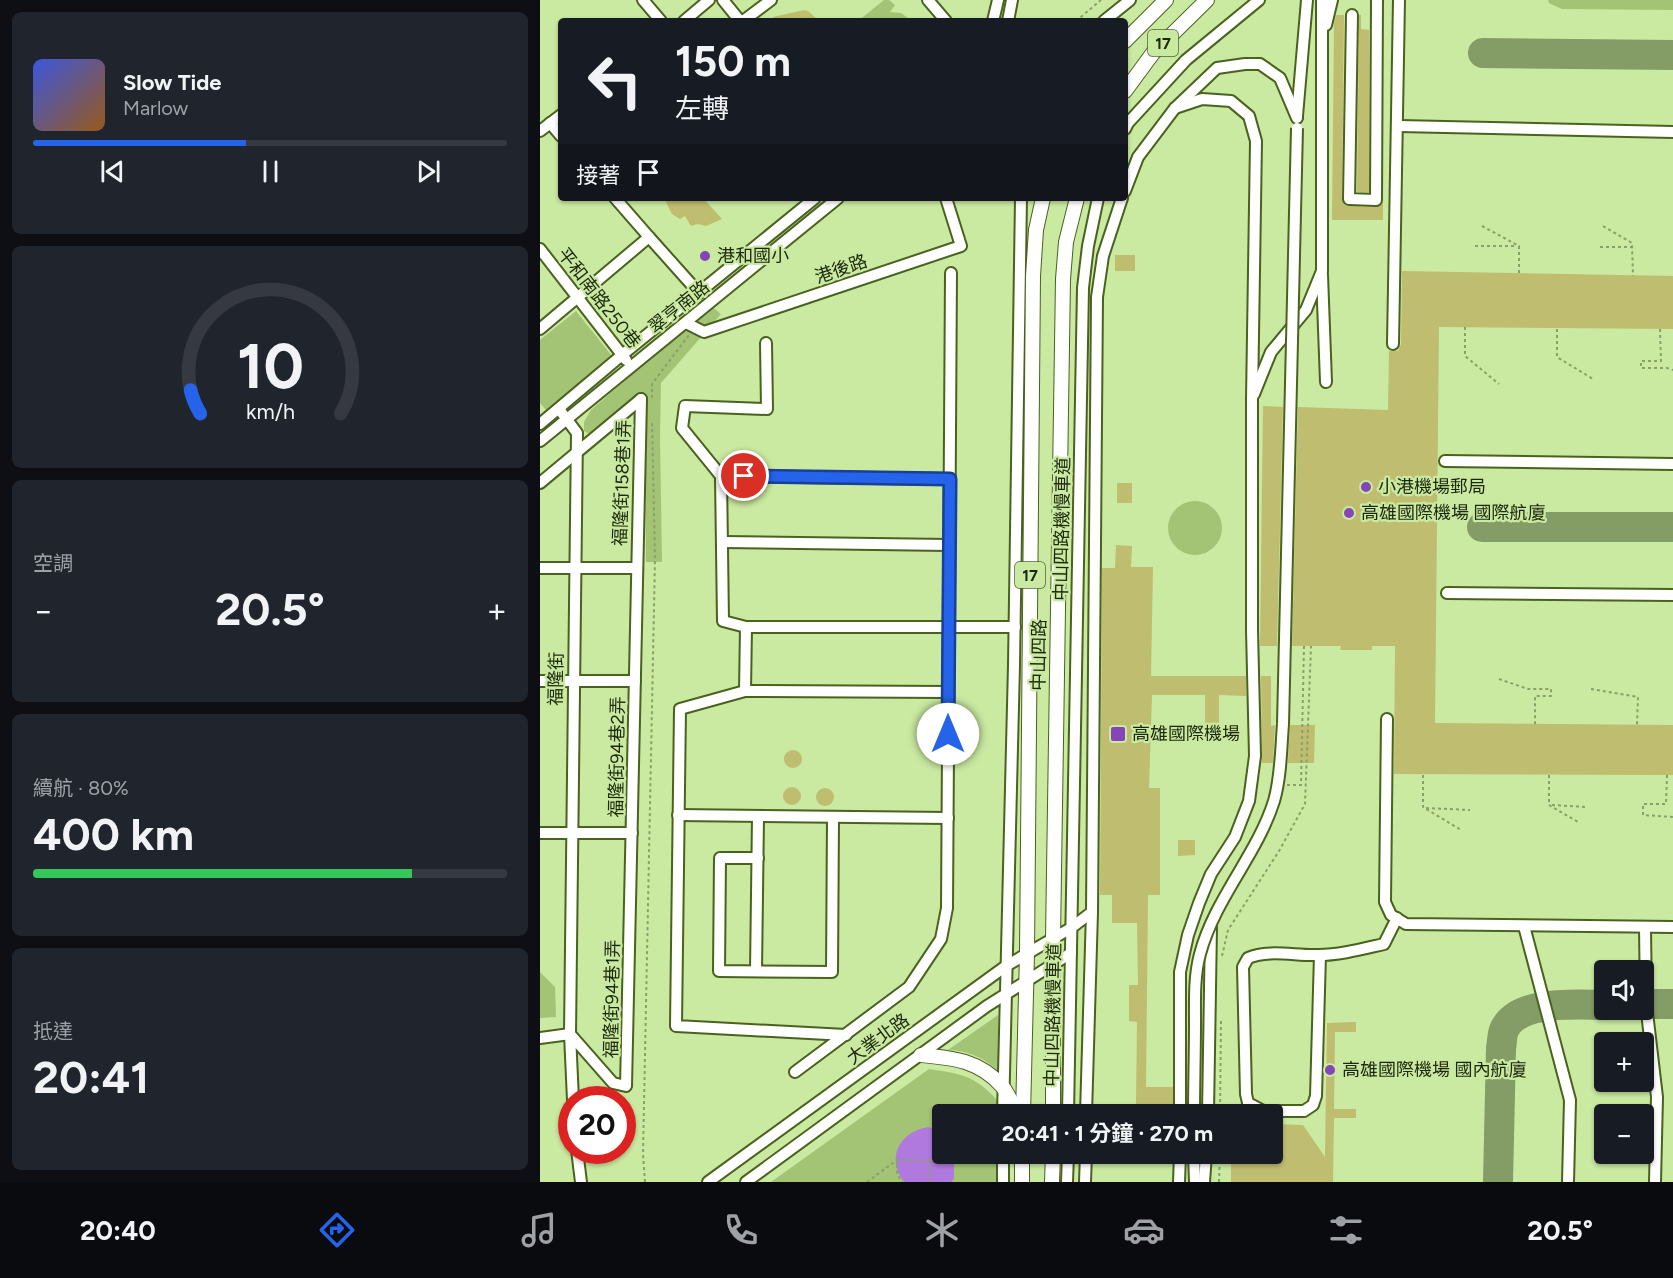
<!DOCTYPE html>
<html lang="zh-TW">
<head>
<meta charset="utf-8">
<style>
	:root { --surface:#171b24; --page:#20242c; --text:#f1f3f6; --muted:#9ea1a6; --line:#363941; --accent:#2563eb }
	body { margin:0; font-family:Figtree,"Noto Sans TC",sans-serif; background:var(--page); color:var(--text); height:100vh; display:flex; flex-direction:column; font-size:22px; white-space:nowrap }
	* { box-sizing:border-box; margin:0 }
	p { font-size:20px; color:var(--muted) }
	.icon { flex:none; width:33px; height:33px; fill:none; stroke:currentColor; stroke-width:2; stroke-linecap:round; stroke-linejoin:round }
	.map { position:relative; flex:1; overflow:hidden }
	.side { display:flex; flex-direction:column; gap:12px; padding:12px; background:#0d0f14; width:540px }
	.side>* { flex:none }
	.hud { position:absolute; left:18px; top:18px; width:570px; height:183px; border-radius:6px; box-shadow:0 2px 4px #0004; background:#171b24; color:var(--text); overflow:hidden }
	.controls { position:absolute; left:1054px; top:960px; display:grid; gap:12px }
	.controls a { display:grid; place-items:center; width:60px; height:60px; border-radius:6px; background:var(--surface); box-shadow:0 2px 4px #0004; font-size:30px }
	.speed { position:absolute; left:18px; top:1086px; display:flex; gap:12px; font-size:30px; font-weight:700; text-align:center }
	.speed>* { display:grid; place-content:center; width:78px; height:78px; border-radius:50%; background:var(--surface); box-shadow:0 2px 4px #0004; line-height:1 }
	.speed .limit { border:9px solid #d22; background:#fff; color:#111 }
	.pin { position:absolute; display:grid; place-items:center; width:51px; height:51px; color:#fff; margin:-26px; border:3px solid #fff; border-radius:50%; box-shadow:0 2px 6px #0007 }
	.me { position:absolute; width:66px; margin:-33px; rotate:0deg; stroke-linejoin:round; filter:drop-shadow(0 0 4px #0008) }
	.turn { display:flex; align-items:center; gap:21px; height:126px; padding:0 18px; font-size:27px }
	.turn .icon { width:78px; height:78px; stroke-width:2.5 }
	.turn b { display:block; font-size:42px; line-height:51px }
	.then { display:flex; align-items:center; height:57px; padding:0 18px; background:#0003; gap:12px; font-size:22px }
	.big { font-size:45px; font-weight:700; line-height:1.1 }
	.side .widget { flex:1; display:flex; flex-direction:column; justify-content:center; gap:9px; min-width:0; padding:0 21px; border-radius:9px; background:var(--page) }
	.side .dial { align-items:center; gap:0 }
	.dial svg { height:156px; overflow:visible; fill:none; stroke:var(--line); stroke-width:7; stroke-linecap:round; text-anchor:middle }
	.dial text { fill:var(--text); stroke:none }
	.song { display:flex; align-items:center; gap:18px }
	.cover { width:72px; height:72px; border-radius:9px; background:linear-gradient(135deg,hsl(230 70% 55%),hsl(30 70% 35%)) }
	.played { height:6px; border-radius:3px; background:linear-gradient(90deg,var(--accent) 45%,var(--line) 45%) }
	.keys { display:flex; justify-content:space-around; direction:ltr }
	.heat { display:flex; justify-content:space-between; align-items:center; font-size:33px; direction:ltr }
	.charge { height:9px; border-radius:4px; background:linear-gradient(90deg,#34c759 80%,var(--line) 0) }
	.trip { position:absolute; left:392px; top:1104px; width:351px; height:60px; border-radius:6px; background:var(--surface); box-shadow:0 2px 4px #0004; font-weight:700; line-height:60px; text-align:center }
	.tabs { display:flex; height:96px; justify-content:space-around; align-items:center; background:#090b0e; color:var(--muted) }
	.tabs .icon { width:42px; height:42px }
	.tabs .selected { color:var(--accent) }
	.tabs b { font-size:27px; color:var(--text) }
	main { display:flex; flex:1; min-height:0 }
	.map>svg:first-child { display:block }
	.green { fill:#a3c474 }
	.water { fill:#af79de }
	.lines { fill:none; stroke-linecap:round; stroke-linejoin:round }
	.taxiway { stroke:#849c65; stroke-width:30 }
	.building { fill:#bfbd6f }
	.minor-casing { stroke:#49621d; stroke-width:14 }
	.major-casing { stroke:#49621d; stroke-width:16 }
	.path { stroke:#89a169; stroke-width:2; stroke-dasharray:3 3; stroke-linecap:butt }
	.minor { stroke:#fff; stroke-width:10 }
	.major { stroke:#fff; stroke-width:14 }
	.minor-bridge-casing { stroke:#49621d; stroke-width:14; stroke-linecap:butt }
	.minor-bridge { stroke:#fff; stroke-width:10 }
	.route-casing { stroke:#184099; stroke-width:15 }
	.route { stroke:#2563eb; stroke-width:10 }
	.poi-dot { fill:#8544b8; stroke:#cae9a1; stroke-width:2 }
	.labels { text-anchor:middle; stroke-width:4.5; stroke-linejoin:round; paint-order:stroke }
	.shield { fill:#cae9a1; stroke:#506238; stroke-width:1.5 }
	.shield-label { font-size:16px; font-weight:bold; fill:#1c280b }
	.poi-label { font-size:18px; fill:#1c280b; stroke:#cae9a1; text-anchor:start }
	.street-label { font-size:18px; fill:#1c280b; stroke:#cae9a1 }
</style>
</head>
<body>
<main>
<section class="side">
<div class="widget">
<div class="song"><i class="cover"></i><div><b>Slow Tide</b><p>Marlow</p></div></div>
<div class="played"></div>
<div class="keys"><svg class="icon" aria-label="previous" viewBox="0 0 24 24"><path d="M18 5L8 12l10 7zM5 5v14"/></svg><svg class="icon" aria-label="pause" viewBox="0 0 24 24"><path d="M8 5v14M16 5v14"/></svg><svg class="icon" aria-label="next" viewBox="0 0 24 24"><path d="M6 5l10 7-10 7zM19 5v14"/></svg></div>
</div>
<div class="widget dial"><svg viewBox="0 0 100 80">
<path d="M14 69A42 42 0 1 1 86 69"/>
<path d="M14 69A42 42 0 0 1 9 57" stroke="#2563eb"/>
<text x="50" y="56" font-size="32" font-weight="700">10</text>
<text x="50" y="72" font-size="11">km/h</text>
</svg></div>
<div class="widget"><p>空調</p>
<div class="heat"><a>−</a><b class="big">20.5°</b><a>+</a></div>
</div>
<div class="widget"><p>續航 · 80%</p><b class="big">400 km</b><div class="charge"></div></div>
<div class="widget"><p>抵達</p><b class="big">20:41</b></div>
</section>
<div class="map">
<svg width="1133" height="1182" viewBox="0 0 1133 1182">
	<rect width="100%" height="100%" fill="#cae9a1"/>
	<g class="green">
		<path d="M344 0H349L355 5 350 12 361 13 372 21H318Z"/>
		<path d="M1008 0H1133V10L1022 9 1009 3Z"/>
		<path d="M171 306 181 314 121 383 120 437 122 562H106L105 392 53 436 44 431V422L51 410Z"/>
		<path d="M36 311 72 356 6 410 0 403V340Z"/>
		<circle cx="655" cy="528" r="27"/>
		<path d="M0 972 15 987 16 1017 0 1018Z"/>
		<path d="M458 1015V1071C443 1057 429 1051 408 1050Z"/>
		<path d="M389 1069C421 1074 434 1075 457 1100V1114H402V1154H457L456 1182H231Z"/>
	</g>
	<path class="water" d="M388 1127 402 1131V1154H414V1179L411 1182H364C346 1158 359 1132 388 1127Z"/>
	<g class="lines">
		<g class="taxiway">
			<path d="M943 53 1133 55"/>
			<path d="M942 527H1133"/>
			<path d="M1104 1004H1133"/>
			<path d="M958 1182 961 1048C962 1043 962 1035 964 1030 978 999 1037 1005 1065 1005"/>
		</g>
	</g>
	<g class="building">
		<path d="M264 10 268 11 279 21H234L233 17Z"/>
		<path d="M796 15H804L802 199 805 205 809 206 836 207 843 202V220H792L794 23Z"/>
		<path d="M819 15H821V29L829 30V192H817Z"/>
		<path d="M124 198H163L182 219 166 226 158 224 151 226 145 216 140 219 132 214Z"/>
		<rect x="575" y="255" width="20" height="16"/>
		<path d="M862 271 1133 276V329L899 327 895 723 1133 725V775L854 774 855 646H832V650H800L801 646H752L758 407 848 410 849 351H858L861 344Z"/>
		<path d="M723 406 743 407 737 646H720Z"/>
		<rect x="577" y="483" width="15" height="20"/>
		<path d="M576 545 592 546 591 567H613L611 676H706V696L679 695V730H665V695H612L609 788H620V895H608L606 1087H633V1114H553L554 1105 596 1104 597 1022 589 1021V985H598L597 923H572V895H560L562 568H575Z"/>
		<path d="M721 676H731V726L735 725 733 763H722Z"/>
		<path d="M750 725H775L774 763H748Z"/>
		<circle cx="253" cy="759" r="9"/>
		<circle cx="252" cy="796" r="9"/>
		<circle cx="285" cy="797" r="9"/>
		<path d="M638 840H655V855L638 856Z"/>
		<path d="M816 1022V1032H795L794 1109H816V1118H794L793 1182H691V1156H702L703 1154H732V1124L763 1125 785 1157 787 1023Z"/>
	</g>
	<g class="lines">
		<defs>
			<g id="minor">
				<path d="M103 0 121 21"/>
				<path d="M183 0 200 21"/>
				<path d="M388 0 406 21"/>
				<path d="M812 15 809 199 836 200 837 0"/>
				<path d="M144 21 169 0"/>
				<path d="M203 21 231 0"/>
				<path d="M453 21 458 0"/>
				<path d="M468 21 472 0"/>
				<path d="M564 21 590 0"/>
				<path d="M786 25 792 0"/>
				<path d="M635 108 662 99 691 101 709 116 716 141 712 400V630L715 756 709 801 695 837 671 874 659 903 648 935 640 972V1114"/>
				<path d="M757 116 767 0"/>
				<path d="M10 123 21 136"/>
				<path d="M859 126 1133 132"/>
				<path d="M585 129 588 123 646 60 719 0"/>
				<path d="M0 131 21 115"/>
				<path d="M585 191 598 157 635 108 677 68 705 64H720L740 78 757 118"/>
				<path d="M109 237 159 293"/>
				<path d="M0 249 86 360"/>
				<path d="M782 275 786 382"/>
				<path d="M146 323 164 332 421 246 406 198"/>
				<path d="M0 329 109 237 75 198"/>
				<path d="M853 344 859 0"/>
				<path d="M714 394 731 352 766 310 782 271V0"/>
				<path d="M19 409 37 433 30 1034 33 1100"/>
				<path d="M0 424 82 355 275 198"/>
				<path d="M0 441 298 198"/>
				<path d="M905 461 1133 464"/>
				<path d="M181 476 142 428 145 406 227 409 226 343"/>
				<path d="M410 479 181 476 183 621 206 627H475"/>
				<path d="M0 483 101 399"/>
				<path d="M183 542 409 545"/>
				<path d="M0 568H96"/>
				<path d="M907 593 1133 595"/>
				<path d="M0 681H95"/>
				<path d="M205 691 206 627"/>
				<path d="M847 719 845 902 851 915 866 924 1133 927"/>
				<path d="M138 815 408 818"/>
				<path d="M0 833H92"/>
				<path d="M218 858H180L179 971 292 972 293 818"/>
				<path d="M984 926 1030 1100 1028 1182"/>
				<path d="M1105 927 1106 1004 1117 1097 1115 1182"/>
				<path d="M780 955 776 1096 773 1105 764 1111H723L708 1103 706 1094 703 967 708 958C729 949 755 956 778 955 800 955 822 949 844 944L857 918"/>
				<path d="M216 971 218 817"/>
				<path d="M306 1035 136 1026 140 709 205 691 408 692"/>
				<path d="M0 1038 30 1034 73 1083 86 1086 101 399"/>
				<path d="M255 1072 369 987 401 939 407 908 411 273"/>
				<path d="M463 1114 474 665 481 198"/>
				<path d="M528 1114 543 288 548 246 558 198"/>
				<path d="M546 1114 552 912 557 297 563 256 582 198"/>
				<path d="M668 1114 671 926"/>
				<path d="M37 1150 41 1182"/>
				<path d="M654 1154 655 1182"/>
				<path d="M168 1182 466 966 531 928 552 912"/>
				<path d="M206 1182 447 1006 531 953"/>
				<path d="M463 1182V1154"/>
				<path d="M527 1182 528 1154"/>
				<path d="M545 1182 546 1154"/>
				<path d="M639 1182 640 1154"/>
				<path d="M664 1182 666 1154"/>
			</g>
			<g id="major">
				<path d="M585 41 626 0"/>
				<path d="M585 91 613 53 667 0"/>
				<path d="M381 1055C413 1058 439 1060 462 1086 468 1093 473 1105 477 1114"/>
				<path d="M483 1114 487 954 493 276 496 230 503 198"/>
				<path d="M513 1114V938L523 279 526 242 537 198"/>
				<path d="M482 1182V1154"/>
				<path d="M512 1182 513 1154"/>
			</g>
		</defs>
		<use href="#minor" class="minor-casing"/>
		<use href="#major" class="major-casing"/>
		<g class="path">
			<path d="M536 21 561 0"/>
			<path d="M942 226 979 246V273"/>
			<path d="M1063 226 1092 243 1093 276"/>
			<path d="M935 246H976"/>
			<path d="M1060 247H1092"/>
			<path d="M925 327V356L959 384"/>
			<path d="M1017 329V357L1053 379"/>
			<path d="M1120 329 1121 361H1101V368H1127L1133 370"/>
			<path d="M112 398V384L149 335"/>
			<path d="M959 679 988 689H1011V696H995V724"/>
			<path d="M1051 689 1098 697 1097 725"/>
			<path d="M883 775V807L921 830"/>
			<path d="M1009 775V805L1038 822"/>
			<path d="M1127 775 1126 804H1103V815L1133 817"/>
			<path d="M747 785H761L764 646"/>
			<path d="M1012 805 1046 807"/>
			<path d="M886 808 930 810"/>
			<path d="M682 956 688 930 739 851 765 804 771 646"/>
			<path d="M680 1114 681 1018"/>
			<path d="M357 1160 414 1161"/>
			<path d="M105 1182 103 1154 115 558 112 422"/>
			<path d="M327 1182 357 1160V1174L362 1182"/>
			<path d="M390 1182V1161"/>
			<path d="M679 1182 680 1154"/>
		</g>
		<use href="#minor" class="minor"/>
		<use href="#major" class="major"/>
		<defs>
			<path id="minor-bridge" d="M654 1114C654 1084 655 1053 655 1022 655 1000 654 976 660 954 675 898 717 855 734 801 741 777 741 749 743 724L757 128"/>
		</defs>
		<use href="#minor-bridge" class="minor-bridge-casing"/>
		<use href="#minor-bridge" class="minor-bridge"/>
	</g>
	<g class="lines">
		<defs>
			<path id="route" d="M204 476 410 479 408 734"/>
		</defs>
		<use href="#route" class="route-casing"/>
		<use href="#route" class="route"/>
	</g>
	<g class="poi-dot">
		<circle cx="165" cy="256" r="6"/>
		<circle cx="826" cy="487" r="6"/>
		<circle cx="809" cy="513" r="6"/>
		<rect x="570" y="726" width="16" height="16" rx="3"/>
		<circle cx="790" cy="1070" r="6"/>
	</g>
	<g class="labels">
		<g class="shield">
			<rect x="608" y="30" width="30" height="26" rx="4.5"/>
			<rect x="475" y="562" width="30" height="26" rx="4.5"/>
		</g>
		<g class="shield-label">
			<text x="623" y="49">17</text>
			<text x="490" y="581">17</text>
		</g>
		<g class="poi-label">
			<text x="177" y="262">港和國小</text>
			<text x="838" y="493">小港機場郵局</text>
			<text x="821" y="519">高雄國際機場 國際航廈</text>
			<text x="592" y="740">高雄國際機場</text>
			<text x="802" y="1076">高雄國際機場 國內航廈</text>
		</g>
		<g class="street-label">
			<text transform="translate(301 269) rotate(-19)" y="6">港後路</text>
			<text transform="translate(59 298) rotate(52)" y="6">平和南路250巷</text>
			<text transform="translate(139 307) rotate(-39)" y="6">翠亨南路</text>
			<text transform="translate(82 483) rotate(-88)" y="6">福隆街158巷1弄</text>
			<text transform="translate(522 529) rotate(-89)" y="6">中山四路機慢車道</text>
			<text transform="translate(499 655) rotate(-89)" y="6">中山四路</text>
			<text transform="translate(16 679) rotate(-89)" y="6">福隆街</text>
			<text transform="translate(77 757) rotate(-89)" y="6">福隆街94巷2弄</text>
			<text transform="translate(72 999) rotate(-89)" y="6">福隆街94巷1弄</text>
			<text transform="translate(513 1015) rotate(-89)" y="6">中山四路機慢車道</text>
			<text transform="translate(338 1039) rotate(-36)" y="6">大業北路</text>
		</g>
	</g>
</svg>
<div class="controls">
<a><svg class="icon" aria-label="sound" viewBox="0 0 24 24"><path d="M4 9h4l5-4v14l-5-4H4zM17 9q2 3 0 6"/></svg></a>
<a>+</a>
<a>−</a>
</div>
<div class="speed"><div class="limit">20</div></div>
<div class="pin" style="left:204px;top:476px;background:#d93025"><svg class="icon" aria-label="arrive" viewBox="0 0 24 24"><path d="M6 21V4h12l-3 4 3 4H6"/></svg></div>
<svg class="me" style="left:408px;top:734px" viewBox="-20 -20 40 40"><circle r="19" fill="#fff"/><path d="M0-13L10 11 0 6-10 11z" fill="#2563eb"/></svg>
<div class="trip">20:41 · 1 分鐘 · 270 m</div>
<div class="hud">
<div class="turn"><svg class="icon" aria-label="left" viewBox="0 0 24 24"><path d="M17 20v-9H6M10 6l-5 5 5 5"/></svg><div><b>150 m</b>左轉</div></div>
<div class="then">接著<svg class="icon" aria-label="arrive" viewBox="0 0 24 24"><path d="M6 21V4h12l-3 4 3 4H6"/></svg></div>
</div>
</div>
</main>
<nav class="tabs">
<b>20:40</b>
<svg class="icon selected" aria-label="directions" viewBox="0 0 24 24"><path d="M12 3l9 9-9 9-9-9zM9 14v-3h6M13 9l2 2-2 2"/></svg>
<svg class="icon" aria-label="music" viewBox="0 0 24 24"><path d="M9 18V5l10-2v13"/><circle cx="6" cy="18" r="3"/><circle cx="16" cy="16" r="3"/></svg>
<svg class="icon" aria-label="phone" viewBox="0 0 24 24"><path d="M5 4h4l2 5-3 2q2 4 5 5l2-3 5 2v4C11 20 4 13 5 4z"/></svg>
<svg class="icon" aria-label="climate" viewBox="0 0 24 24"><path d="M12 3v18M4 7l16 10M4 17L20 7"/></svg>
<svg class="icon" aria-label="car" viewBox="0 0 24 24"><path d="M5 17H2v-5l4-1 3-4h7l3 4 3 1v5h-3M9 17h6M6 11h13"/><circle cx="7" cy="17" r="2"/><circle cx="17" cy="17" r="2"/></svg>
<svg class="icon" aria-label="filters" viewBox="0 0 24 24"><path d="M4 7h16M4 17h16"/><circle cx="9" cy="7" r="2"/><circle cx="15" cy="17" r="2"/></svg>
<b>20.5°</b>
</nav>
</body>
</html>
